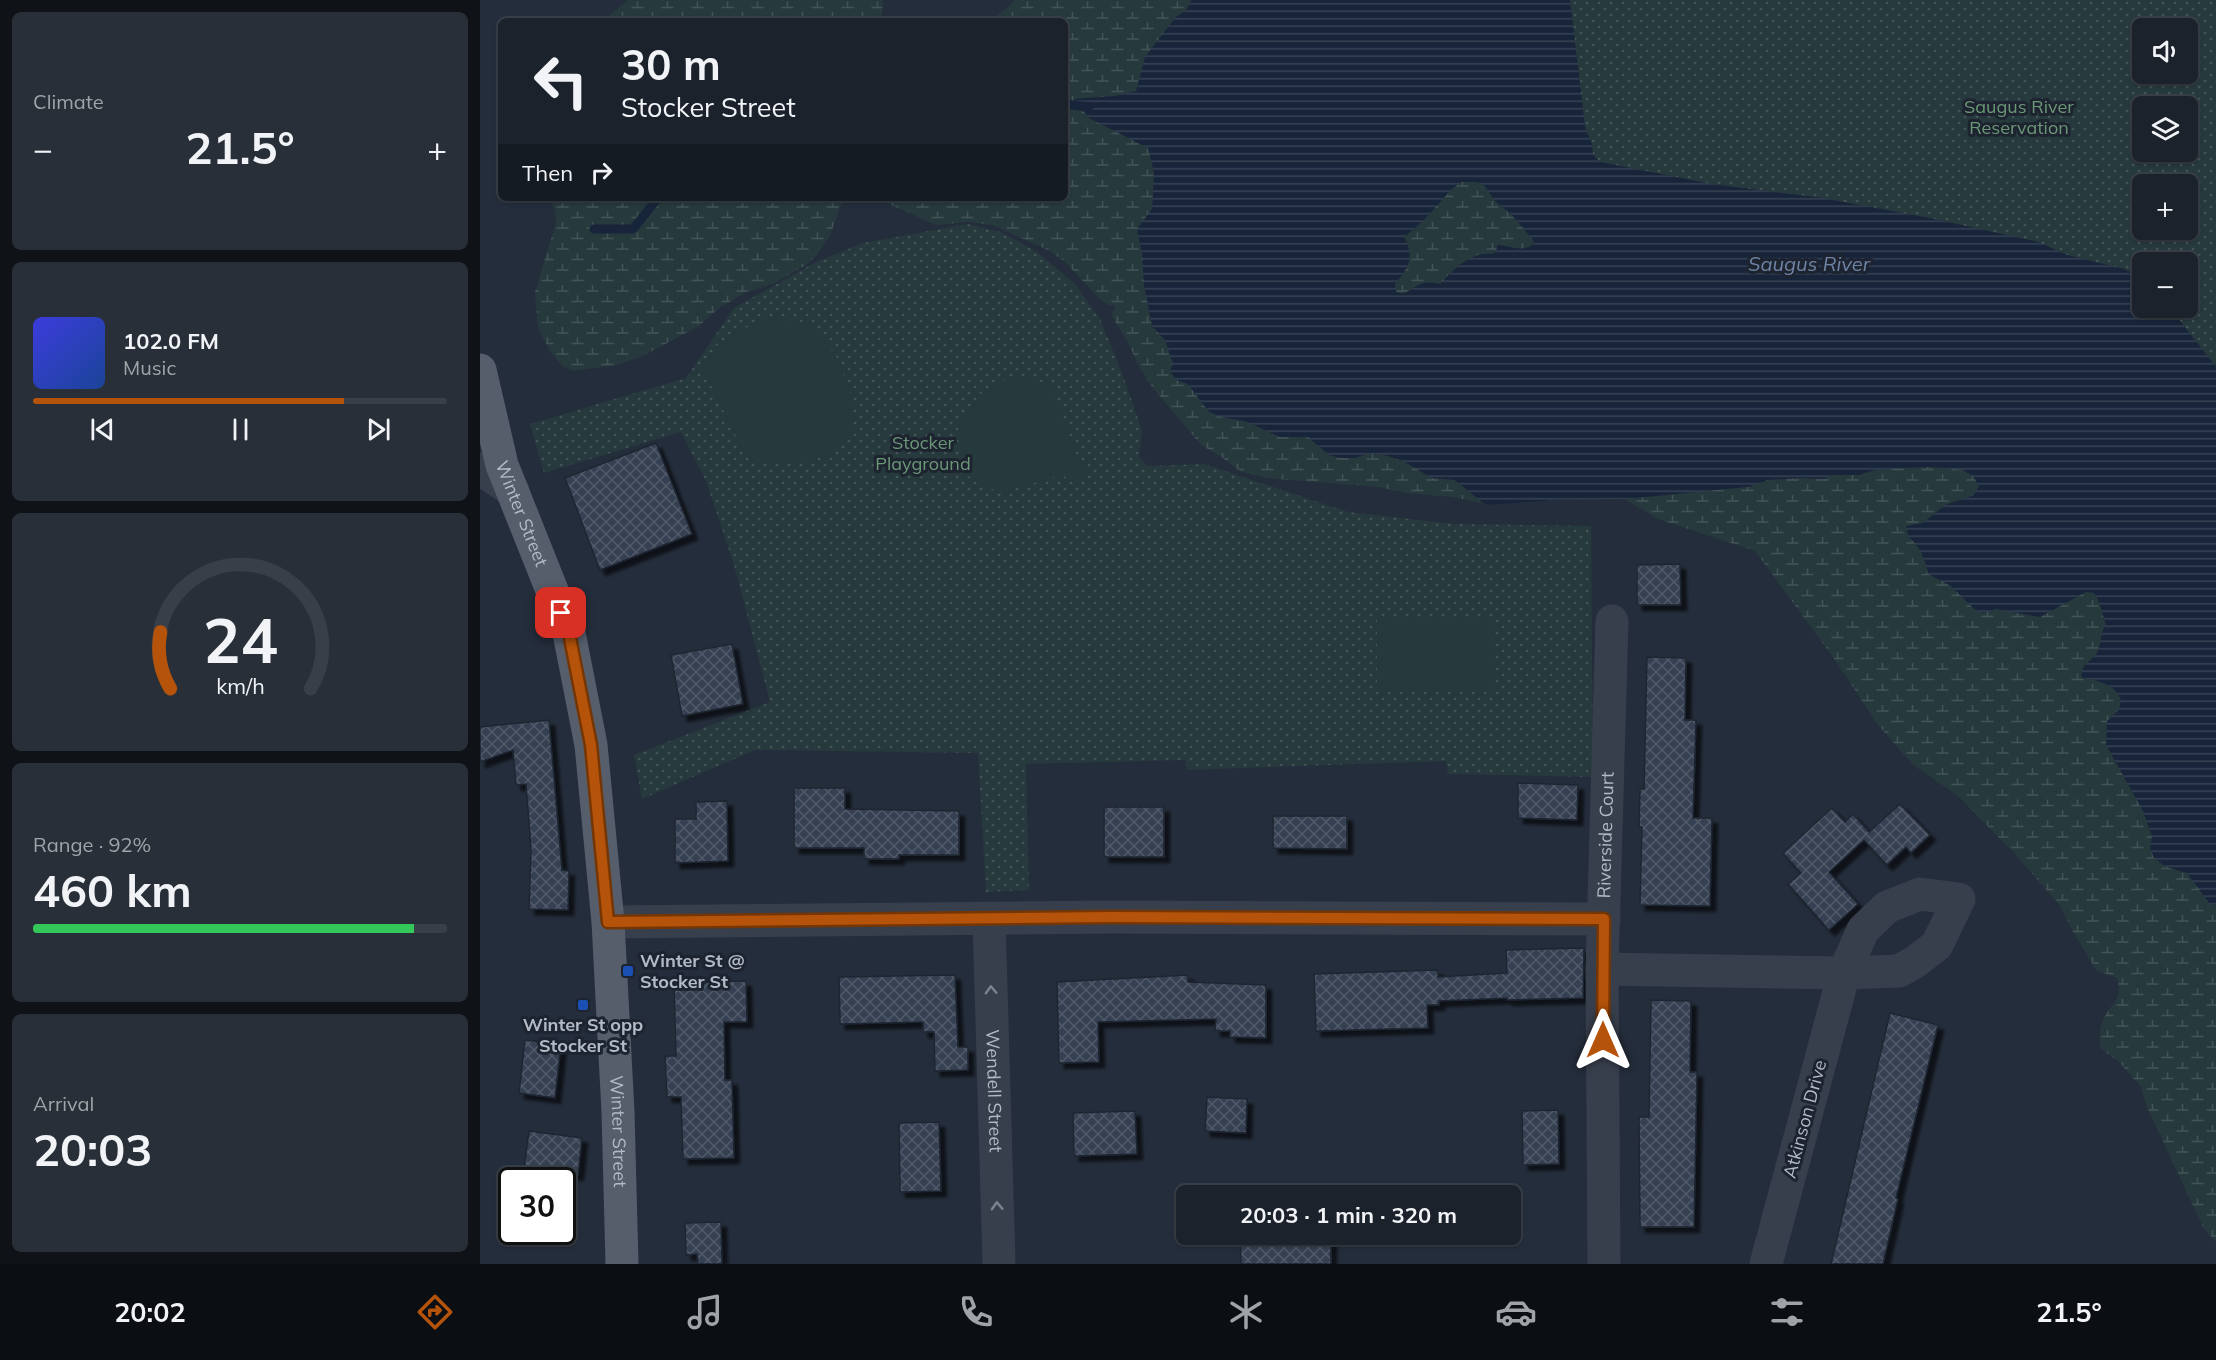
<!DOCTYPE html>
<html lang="en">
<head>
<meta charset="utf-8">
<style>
	:root { --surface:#1b222c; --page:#282f38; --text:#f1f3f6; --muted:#a0a4a9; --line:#393f48; --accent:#b45309 }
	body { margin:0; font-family:Mulish,sans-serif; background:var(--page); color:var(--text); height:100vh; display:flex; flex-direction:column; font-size:22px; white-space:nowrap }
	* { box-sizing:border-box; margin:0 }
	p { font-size:20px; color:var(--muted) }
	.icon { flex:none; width:33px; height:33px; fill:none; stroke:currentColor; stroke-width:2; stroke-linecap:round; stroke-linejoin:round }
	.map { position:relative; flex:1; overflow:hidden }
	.panel { display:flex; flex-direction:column; gap:12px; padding:12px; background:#0f1318; width:480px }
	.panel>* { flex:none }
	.banner { position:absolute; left:18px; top:18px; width:570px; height:183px; border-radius:9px; box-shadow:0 2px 4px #0004,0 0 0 2px var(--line); background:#1b222c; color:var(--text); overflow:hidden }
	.fabs { position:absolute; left:1652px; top:18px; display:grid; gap:12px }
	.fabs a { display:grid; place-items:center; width:66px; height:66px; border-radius:9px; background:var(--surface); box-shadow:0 2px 4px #0004,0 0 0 2px var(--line); font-size:30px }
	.speed { position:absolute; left:18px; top:1167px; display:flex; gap:12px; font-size:30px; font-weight:700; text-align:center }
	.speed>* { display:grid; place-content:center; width:78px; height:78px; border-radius:50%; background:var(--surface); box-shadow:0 2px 4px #0004,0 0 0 2px var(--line); line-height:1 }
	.speed .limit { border:3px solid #111; border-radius:9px; background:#fff; color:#111 }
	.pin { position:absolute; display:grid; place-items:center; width:51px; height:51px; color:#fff; margin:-26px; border-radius:12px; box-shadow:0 3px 9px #0006 }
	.me { position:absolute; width:66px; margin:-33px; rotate:0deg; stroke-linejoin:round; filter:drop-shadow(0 0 4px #0008) }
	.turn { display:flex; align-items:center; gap:21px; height:126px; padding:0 24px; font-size:27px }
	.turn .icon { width:78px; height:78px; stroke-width:2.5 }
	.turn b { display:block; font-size:42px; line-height:51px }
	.then { display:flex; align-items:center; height:57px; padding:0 24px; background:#0003; gap:12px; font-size:22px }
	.big { font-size:45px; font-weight:700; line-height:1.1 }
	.panel .tile { flex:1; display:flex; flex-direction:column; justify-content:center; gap:9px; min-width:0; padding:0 21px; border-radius:9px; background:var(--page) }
	.panel .dial { align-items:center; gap:0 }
	.dial svg { height:156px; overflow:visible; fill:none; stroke:var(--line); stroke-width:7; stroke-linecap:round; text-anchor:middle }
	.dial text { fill:var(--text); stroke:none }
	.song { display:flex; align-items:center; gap:18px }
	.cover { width:72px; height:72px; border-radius:9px; background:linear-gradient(135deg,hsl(240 70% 55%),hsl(220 70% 35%)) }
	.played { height:6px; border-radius:3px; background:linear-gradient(90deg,var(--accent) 75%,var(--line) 75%) }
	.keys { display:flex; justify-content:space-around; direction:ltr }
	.heat { display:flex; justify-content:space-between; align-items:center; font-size:33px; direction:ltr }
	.charge { height:9px; border-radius:4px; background:linear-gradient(90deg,#34c759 92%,var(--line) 0) }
	.trip { position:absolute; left:696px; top:1185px; width:345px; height:60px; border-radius:9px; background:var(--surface); box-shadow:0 2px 4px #0004,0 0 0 2px var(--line); font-weight:700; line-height:60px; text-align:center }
	.dock { display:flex; height:96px; justify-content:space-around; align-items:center; background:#0b0e12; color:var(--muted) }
	.dock .icon { width:42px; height:42px }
	.dock .current { color:var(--accent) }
	.dock b { font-size:27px; color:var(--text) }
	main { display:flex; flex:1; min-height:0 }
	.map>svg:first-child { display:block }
	.green { fill:url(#green-dots); fill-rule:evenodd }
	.wetland { fill:url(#wetland-marsh) }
	.pitch { fill:#26393c }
	.water { fill:url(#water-rules); fill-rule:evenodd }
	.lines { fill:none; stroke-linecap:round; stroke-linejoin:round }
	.stream { stroke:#182439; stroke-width:9 }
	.building { fill:url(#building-cross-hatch); stroke:#1f2632; stroke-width:1.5; filter:url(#shadow) }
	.minor { stroke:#383f4c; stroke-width:33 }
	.major { stroke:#565e6c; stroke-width:33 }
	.oneway { stroke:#7c8390 }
	.route-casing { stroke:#753606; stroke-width:15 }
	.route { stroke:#b45309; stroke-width:10 }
	.transit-dot { fill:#1a4fb4; stroke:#1d2430; stroke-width:2 }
	.labels { text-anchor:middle; stroke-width:6; stroke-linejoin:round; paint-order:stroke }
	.park-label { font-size:18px; fill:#6b9777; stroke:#1d2430 }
	.street-label { font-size:18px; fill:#b3bac7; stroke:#1d2430 }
	.poi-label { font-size:18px; font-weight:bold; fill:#b3bac7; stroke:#1d2430; text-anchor:start }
	.water-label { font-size:20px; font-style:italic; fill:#6e83a5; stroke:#1d2430 }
</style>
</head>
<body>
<main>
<section class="panel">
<div class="tile"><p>Climate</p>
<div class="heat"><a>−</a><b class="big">21.5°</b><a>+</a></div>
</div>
<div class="tile">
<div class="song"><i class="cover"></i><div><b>102.0 FM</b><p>Music</p></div></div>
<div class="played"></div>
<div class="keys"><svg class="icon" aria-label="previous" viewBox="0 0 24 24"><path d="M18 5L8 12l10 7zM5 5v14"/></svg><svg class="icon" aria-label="pause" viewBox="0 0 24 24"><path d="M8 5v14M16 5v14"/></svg><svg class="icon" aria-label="next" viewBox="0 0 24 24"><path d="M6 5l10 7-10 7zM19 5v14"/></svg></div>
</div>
<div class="tile dial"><svg viewBox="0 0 100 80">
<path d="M14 69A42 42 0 1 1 86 69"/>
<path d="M14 69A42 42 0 0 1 9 40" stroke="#b45309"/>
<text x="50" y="56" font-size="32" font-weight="700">24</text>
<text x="50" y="72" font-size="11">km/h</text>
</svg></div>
<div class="tile"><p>Range · 92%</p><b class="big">460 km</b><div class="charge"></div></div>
<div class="tile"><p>Arrival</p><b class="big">20:03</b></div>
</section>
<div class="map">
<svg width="1736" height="1264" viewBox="0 0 1736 1264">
	<defs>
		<pattern id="green-dots" width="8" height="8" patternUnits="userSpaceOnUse" patternTransform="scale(1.5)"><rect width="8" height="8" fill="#26393c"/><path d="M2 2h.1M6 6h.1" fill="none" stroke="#435457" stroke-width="1.8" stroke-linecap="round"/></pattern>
		<pattern id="wetland-marsh" width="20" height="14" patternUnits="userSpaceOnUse" patternTransform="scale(1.5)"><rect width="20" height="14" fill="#26393c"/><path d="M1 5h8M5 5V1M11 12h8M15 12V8" fill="none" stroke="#435457"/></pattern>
		<pattern id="water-rules" width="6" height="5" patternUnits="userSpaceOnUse" patternTransform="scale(1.5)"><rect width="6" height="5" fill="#182439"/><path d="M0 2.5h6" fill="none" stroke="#374254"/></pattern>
		<pattern id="building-cross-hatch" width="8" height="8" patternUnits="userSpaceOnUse" patternTransform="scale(1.5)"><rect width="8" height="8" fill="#364152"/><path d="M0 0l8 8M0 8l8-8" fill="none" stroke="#515a69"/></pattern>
		<filter id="shadow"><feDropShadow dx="5.5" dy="5.5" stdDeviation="1.5" flood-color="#0009"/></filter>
	</defs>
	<rect width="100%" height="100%" fill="#242d3b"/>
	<g class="green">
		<path d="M1090 0H1736V367L1690 308H1707V262H1662V278L1644 269 1587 255 1558 242 1449 218 1342 198 1231 184 1120 162 1113 155 1111 144 1105 127ZM1662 28H1707V74H1662ZM1662 106H1707V152H1662ZM1662 184H1707V230H1662Z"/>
		<path d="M487 224 521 232 557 252 594 283 620 319 642 373 662 430 659 457 668 466 724 464 868 512 974 524 1111 526 1113 777 968 774 966 761 707 770 705 760 546 764 549 890 506 892 498 753 275 750 162 799 154 755 290 702 255 568 226 481 201 432 64 473 50 424 206 378 254 308 334 263 383 243Z"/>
	</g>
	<g class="wetland">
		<path d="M148 0H403V1L401 21H123Z"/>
		<path d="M534 0H916L972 159 1736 528V1242L1724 1229 1667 1107 1661 1087 1639 1062 1620 1048C1620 1040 1619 1030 1622 1023 1629 1002 1644 1003 1637 978L1616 970 1592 930 1580 906 1536 855 1477 795 1433 765 1398 725 1355 660 1275 551 1178 519 1145 499 1076 500 1012 505 972 497 926 493 898 487 786 478 760 471 740 456 721 445 672 387 658 365 648 342 635 322 632 314 635 305 630 306 620 299 584 261 568 250 512 225 488 222 456 225 409 204 401 198H585V21H509L526 9Z"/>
		<path d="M70 198H365L361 205 350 236 335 257 326 265 293 284 267 292 239 308 219 326 161 357 136 365 93 371 83 367 71 353 58 328 55 292 76 222 75 210Z"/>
	</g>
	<g class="pitch">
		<path d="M284 317 330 323 358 359 372 399V429L344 457 302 465 266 457 223 369 236 346Z"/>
		<path d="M533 376 571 384 597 457 609 466 598 484 582 475 520 493 484 474 478 427 500 394Z"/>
		<path d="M897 617H1012L1013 691 897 692Z"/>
	</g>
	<path class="water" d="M711 0H1090L1105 127 1112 144 1113 155 1120 162 1231 184 1342 198 1449 218 1558 242 1587 255 1644 269 1662 278V308H1690L1736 367V906L1729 903 1707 873 1686 867 1674 858 1670 848 1672 837 1663 811 1626 745 1627 721C1659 698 1628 680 1602 678 1599 665 1611 662 1617 653 1622 643 1619 635 1626 624 1622 615 1620 600 1614 593L1606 592 1560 617 1516 609 1505 613 1499 612 1493 608 1471 586 1448 574C1446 564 1443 554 1437 546 1430 537 1428 539 1426 526L1443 523 1465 505 1494 495 1499 486 1493 476 1483 470 1450 467 1395 470 1379 475H1352L1344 479 1320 478 1288 480 1268 487 1145 499 1076 500 1012 505 1003 503 975 480 952 478 923 461 904 455 887 454 875 458H860L849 455 828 437H800L765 421 740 417 728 411 708 384 696 380 690 371 693 363 685 340 672 326 664 285 662 254 657 229 672 209 674 173 668 148 609 118 594 99 635 96 656 91 665 57 695 18 707 9ZM981 182H997L1004 185 1015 201 1032 215 1053 240 1054 244C1044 252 1030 247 1018 244L1016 251 1013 254C991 251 974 269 960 284 955 283 948 282 944 283 933 285 928 297 916 292L915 284C929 268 935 256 924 237L942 222 972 189Z"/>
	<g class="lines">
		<g class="stream">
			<path d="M585 104 609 107"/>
			<path d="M114 229H153L178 198"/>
		</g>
	</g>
	<g class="building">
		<path d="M176 443 212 534 120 570 85 478Z"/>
		<path d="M1200 564 1201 605H1157V565Z"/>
		<path d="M252 644 263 704 202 716 191 655Z"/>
		<path d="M1167 657 1206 658 1205 720H1216L1213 818H1232L1230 906 1160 905 1162 827H1159L1160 789H1164Z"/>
		<path d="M69 720 82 870 89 871 88 910 49 909 51 849 46 784 36 785 33 750 0 762V727Z"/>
		<path d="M1038 783 1098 785 1097 820 1038 818Z"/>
		<path d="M314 788H365V809L479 811V855H419V859H384V848H314Z"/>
		<path d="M247 801 248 861 195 863V819H216V802Z"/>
		<path d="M1420 804 1450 835 1431 853 1426 847 1407 865 1384 840 1349 872 1378 904 1349 930 1308 884 1321 873 1303 853 1352 808 1365 822 1373 814 1389 832Z"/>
		<rect x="624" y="807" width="60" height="50"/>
		<path d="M793 816H867V849L793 848Z"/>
		<path d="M1104 948 1103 998 1027 1000V998L959 1001V1005H947L948 1028 836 1031 834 974 958 970V977L1027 973 1026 950Z"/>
		<path d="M475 975 478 1047H488V1070L455 1071 454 1032H443V1022L360 1024 359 977Z"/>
		<path d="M708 975V982L786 985V1038L750 1037V1031H735L736 1019 618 1022 619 1062 579 1063 577 982Z"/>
		<path d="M266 981 267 1022H244L245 1080H252L254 1158 203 1159 201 1097H187L185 1056H196L194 983Z"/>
		<path d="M1171 1000 1211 1001 1210 1072H1217L1214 1227H1160L1159 1117H1169Z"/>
		<path d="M1410 1013 1458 1025 1416 1198 1418 1199 1403 1264H1351Z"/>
		<path d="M45 1040 81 1044 75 1098 39 1093Z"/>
		<path d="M727 1097 767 1099 766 1133 725 1131Z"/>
		<path d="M1078 1110 1079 1164 1043 1165 1042 1111Z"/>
		<path d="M655 1111 657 1154 594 1156 593 1113Z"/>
		<path d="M459 1122 461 1191 420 1192 419 1123Z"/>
		<path d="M49 1131 102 1138 98 1175 44 1169Z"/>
		<path d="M849 1187V1196H759V1189Z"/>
		<path d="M241 1222 242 1264H218L217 1254 206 1255 205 1223Z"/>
		<path d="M760 1234H851V1264H761Z"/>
	</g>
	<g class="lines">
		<g class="minor">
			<path d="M0 469 33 491"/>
			<path d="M1440 894 1479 899 1457 945 1435 962 1419 971 1364 973 1383 930 1407 907Z"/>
			<path id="s1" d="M509 919 519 1264"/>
			<path d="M128 922 631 917 1124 919"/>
			<path d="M1122 969 1364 973 1286 1264"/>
			<path id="s2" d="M1124 1264 1122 969 1132 621"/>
		</g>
		<path class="major" id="s3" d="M0 370 22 465 89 633 111 745 128 922 138 1112 142 1264"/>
	</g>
	<defs><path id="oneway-chevron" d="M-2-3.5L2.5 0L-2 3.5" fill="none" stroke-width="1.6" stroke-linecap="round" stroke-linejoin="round" transform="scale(1.5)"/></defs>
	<g class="oneway">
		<use href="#oneway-chevron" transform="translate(511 990) rotate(-92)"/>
		<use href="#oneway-chevron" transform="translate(517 1206) rotate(-92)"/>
	</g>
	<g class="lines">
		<defs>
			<path id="route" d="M81 613 89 633 111 745 128 922 631 917 1124 919 1123 1040"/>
		</defs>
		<use href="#route" class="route-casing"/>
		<use href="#route" class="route"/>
	</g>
	<g class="transit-dot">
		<rect x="142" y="965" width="12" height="12" rx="3"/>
		<rect x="97" y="999" width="12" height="12" rx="3"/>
	</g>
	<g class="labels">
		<g class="park-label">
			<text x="1539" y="113">Saugus River<tspan x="1539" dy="21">Reservation</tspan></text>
			<text x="443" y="449">Stocker<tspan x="443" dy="21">Playground</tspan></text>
		</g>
		<g class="street-label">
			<text dy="6" stroke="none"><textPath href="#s3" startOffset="150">Winter Street</textPath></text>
			<text dy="6" stroke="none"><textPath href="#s2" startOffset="429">Riverside Court</textPath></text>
			<text dy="6" stroke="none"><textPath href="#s1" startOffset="172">Wendell Street</textPath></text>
			<text transform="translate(1325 1119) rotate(-75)" y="6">Atkinson Drive</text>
			<text dy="6" stroke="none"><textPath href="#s3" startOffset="780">Winter Street</textPath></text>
		</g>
		<g class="poi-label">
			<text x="160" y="967">Winter St @<tspan x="160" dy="21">Stocker St</tspan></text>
			<text x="103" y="1031" text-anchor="middle">Winter St opp<tspan x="103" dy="21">Stocker St</tspan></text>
		</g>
		<g class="water-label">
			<text x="1329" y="271">Saugus River</text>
		</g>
	</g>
</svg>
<div class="fabs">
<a><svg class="icon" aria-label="sound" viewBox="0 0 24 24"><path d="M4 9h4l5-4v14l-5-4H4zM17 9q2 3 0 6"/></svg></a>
<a><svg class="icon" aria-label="layers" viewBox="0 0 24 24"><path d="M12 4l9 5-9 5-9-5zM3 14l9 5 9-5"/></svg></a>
<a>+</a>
<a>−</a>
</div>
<div class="speed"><div class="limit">30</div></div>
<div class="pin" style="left:81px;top:613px;background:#d93025"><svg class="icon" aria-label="arrive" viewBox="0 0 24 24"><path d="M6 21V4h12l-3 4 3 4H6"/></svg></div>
<svg class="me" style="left:1123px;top:1040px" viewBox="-20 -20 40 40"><path d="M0-17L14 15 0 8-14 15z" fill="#b45309" stroke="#fff" stroke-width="4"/></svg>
<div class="trip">20:03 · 1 min · 320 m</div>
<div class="banner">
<div class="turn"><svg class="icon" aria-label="left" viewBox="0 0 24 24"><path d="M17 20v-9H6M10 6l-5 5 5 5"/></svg><div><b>30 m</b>Stocker Street</div></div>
<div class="then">Then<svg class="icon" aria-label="right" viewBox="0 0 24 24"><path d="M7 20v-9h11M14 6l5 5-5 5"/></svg></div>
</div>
</div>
</main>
<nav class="dock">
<b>20:02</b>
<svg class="icon current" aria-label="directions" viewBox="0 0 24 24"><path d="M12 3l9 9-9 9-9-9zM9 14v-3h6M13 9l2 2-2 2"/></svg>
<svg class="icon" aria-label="music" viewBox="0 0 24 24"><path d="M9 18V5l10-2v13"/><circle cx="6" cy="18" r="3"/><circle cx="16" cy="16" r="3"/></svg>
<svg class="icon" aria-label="phone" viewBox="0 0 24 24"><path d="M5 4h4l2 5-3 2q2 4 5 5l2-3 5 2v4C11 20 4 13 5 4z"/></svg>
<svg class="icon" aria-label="climate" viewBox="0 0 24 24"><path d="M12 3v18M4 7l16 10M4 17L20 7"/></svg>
<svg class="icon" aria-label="car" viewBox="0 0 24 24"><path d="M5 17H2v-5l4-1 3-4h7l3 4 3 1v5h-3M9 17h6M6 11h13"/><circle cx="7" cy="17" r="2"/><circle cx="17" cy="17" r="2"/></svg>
<svg class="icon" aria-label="filters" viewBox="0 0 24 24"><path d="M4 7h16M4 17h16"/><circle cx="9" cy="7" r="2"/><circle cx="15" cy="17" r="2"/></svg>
<b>21.5°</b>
</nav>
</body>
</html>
